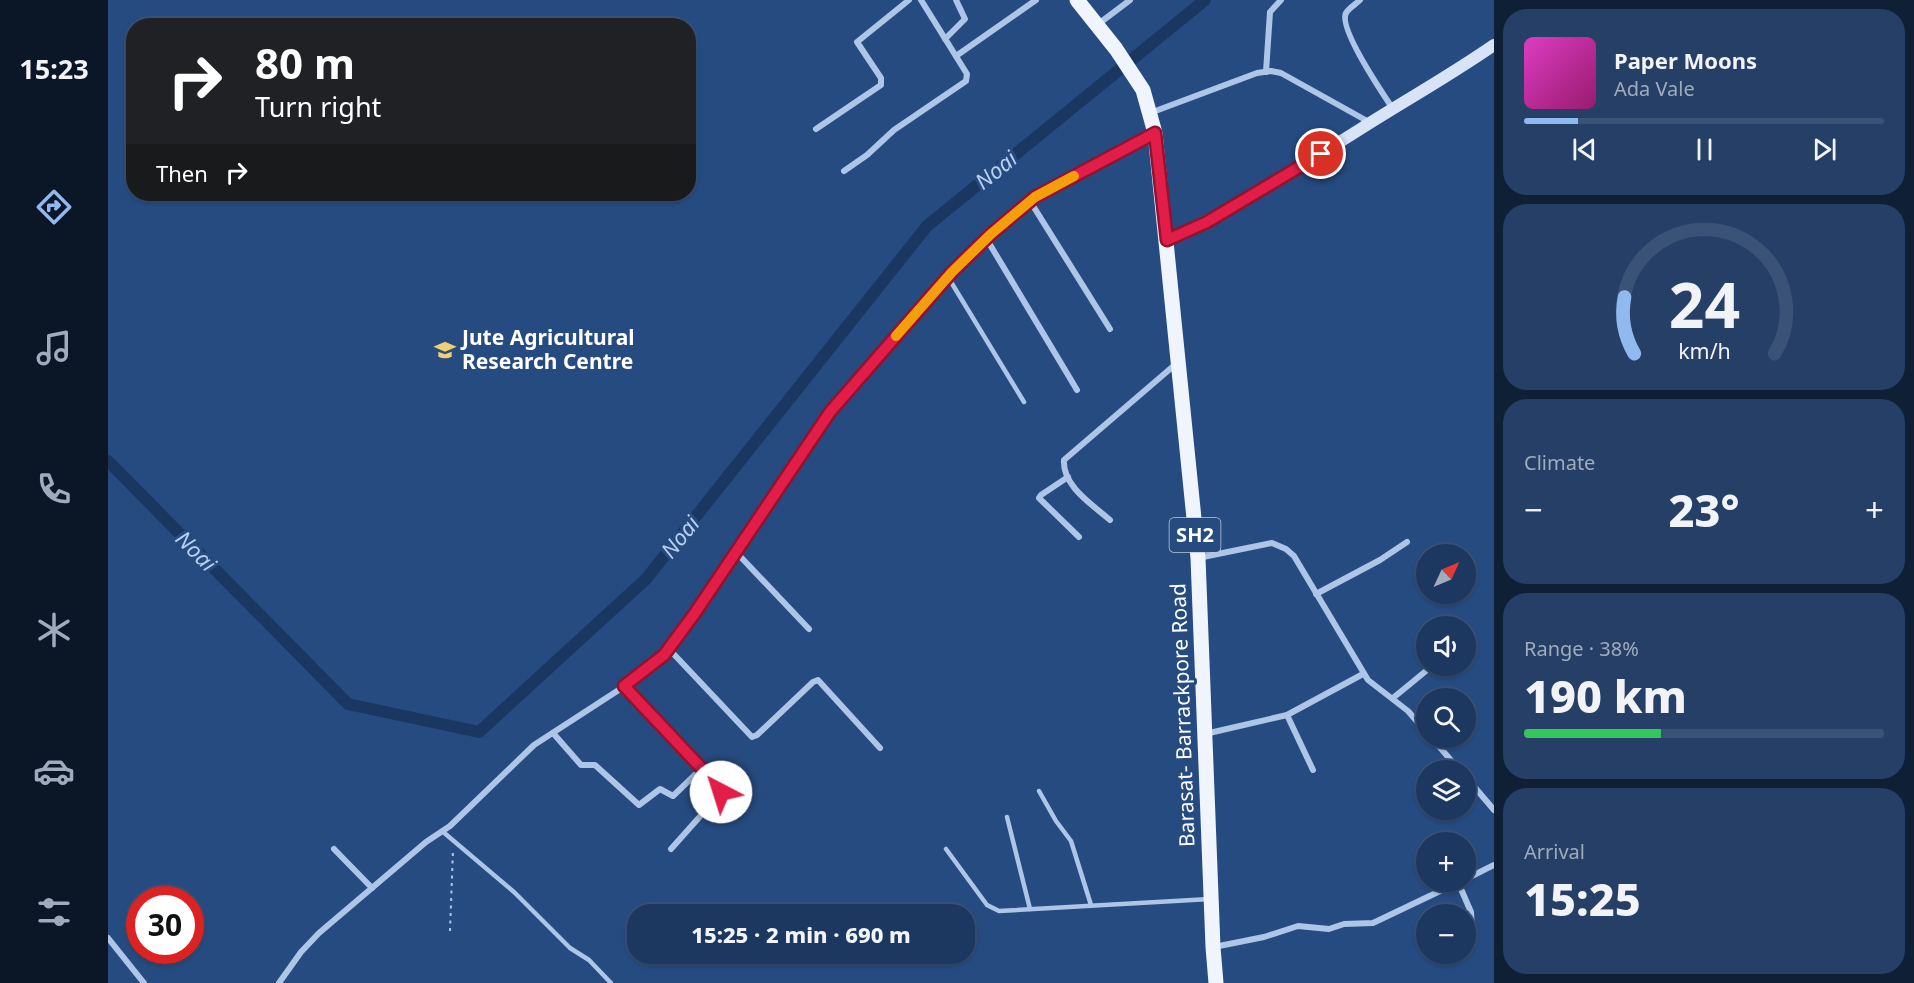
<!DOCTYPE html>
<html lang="en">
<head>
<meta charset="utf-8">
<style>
	:root { --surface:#1c3861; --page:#253f67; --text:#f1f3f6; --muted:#a0acbd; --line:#3a5276; --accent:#90b9f0 }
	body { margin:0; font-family:"Noto Sans",sans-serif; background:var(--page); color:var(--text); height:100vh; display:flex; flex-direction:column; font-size:22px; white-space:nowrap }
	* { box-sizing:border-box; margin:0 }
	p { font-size:20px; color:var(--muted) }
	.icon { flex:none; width:33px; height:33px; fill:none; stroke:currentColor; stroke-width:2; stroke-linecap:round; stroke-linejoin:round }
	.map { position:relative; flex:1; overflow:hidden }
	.side { display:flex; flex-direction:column; gap:9px; padding:9px; background:#0f1f35; width:420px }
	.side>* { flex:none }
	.banner { position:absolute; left:18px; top:18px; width:570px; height:183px; border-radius:24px; box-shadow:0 2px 4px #0004,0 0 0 2px var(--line); background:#202124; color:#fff; overflow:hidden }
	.needle { width:39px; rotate:46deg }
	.controls { position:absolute; left:1308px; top:544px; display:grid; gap:12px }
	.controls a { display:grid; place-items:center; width:60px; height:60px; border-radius:50%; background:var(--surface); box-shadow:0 2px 4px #0004,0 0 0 2px var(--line); font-size:30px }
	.speed { position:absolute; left:18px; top:886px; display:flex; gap:12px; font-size:30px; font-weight:700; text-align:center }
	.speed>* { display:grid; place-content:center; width:78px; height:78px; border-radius:50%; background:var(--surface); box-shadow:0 2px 4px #0004,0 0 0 2px var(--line); line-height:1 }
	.speed .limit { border:9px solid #d22; background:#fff; color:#111 }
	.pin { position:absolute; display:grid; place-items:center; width:51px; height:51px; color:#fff; margin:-26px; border:3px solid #fff; border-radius:50%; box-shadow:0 2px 6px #0007 }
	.me { position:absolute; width:66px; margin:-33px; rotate:320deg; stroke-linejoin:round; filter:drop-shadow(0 0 4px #0008) }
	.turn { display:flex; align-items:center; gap:21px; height:126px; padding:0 30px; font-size:27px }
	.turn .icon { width:78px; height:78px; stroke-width:2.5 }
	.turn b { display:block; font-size:42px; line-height:51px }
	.then { display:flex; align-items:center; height:57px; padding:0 30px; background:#0003; gap:12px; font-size:22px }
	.big { font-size:45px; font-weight:800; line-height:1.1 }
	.side .card { flex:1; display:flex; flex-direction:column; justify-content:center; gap:9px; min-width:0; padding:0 21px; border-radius:24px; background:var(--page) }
	.side .dial { align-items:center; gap:0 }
	.dial svg { height:156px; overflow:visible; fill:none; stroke:var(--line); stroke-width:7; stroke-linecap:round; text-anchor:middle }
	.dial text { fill:var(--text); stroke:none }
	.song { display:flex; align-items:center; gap:18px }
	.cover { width:72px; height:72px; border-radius:9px; background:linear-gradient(135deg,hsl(310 70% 55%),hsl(320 70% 35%)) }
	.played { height:6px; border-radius:3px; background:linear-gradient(90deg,var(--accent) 15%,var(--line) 15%) }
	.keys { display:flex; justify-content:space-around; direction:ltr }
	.heat { display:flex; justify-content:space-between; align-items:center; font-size:33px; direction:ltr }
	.charge { height:9px; border-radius:4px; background:linear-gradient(90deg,#34c759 38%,var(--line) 0) }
	.trip { position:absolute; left:519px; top:904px; width:348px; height:60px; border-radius:24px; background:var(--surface); box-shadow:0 2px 4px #0004,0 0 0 2px var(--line); font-weight:800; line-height:60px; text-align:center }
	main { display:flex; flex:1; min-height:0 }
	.dock { display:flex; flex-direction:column; width:108px; justify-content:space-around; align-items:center; background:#0b1627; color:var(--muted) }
	.dock .icon { width:42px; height:42px }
	.dock .selected { color:var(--accent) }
	.dock b { font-size:27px; color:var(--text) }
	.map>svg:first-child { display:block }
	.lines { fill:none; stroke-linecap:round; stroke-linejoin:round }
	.canal { stroke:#1a3762; stroke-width:12 }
	.path { stroke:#adc6e7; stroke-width:2; stroke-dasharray:3 4.5; stroke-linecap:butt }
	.service { stroke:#adc6e7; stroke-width:4.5 }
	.minor { stroke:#adc6e7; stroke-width:6 }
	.secondary { stroke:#d7e3f6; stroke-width:12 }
	.primary { stroke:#eff4fd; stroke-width:15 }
	.route-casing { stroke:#92132f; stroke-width:15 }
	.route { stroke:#e11d48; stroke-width:10 }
	.slow { stroke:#f59e0b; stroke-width:10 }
	.labels { text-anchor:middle; stroke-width:6; stroke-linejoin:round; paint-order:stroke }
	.shield { fill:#264b81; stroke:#bec9d9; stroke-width:1.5 }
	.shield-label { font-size:20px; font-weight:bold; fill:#fff }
	.poi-label { font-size:21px; font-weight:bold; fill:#fff; stroke:#264b81; text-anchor:start }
	.street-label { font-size:21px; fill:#fff; stroke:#264b81 }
	.water-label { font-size:22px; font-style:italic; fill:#b9d0ee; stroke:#264b81 }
</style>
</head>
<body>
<main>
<nav class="dock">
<b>15:23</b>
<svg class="icon selected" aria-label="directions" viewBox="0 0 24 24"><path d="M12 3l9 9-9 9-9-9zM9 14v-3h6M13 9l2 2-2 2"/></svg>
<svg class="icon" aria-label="music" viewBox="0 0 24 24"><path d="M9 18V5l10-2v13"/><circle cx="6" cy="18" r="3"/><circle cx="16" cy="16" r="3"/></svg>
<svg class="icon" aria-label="phone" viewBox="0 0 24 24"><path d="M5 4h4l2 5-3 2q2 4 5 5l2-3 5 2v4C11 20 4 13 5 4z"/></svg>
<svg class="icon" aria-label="climate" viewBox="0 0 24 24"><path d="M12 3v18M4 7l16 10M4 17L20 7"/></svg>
<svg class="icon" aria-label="car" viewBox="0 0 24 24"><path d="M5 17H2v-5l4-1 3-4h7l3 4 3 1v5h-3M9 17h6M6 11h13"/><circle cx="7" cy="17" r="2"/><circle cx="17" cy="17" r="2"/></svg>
<svg class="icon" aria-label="filters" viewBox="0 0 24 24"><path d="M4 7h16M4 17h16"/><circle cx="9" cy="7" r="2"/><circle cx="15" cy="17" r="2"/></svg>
</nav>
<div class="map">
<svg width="1386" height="983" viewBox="0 0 1386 983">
	<rect width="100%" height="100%" fill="#264b81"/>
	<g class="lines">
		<path class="canal" d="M0 461 240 704 371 732 538 579 819 226 1097 0"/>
		<path class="path" d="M342 931 345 850"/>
		<g class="service">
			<path d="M840 277 916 402"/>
			<path d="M931 791 948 821 963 841 983 905"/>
			<path d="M899 817 922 909"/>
			<path d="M334 831 406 892 462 948 481 960 503 983"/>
			<path d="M838 849 879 905 891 911 1102 899"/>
		</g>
		<g class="minor">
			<path d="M1252 0C1248 4 1241 8 1238 13 1230 28 1275 94 1285 109"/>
			<path d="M989 25 1022 0"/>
			<path d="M837 39 857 19 848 0"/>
			<path d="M848 56 928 0"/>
			<path d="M1158 72 1162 12 1173 0"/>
			<path d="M1042 113 1149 73 1163 71 1173 73 1261 122"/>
			<path d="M708 129 773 85V78L749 42 801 0"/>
			<path d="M736 171 759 155 786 130 858 81 859 74 813 0"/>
			<path d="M922 201 1002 329"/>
			<path d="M878 238 969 390"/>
			<path d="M960 477 933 495 931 498 971 537"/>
			<path d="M1002 520C985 505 954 486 956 460L1069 363"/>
			<path d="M628 552 701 629"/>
			<path d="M1090 558 1164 543 1178 549 1186 556 1260 680 1300 711 1318 732"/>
			<path d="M1208 594 1272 560 1299 542"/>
			<path d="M560 648 644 737 649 735 705 682 710 680 772 748"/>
			<path d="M516 686 613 789 612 794 563 849"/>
			<path d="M1285 698 1324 666"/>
			<path d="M1179 715 1205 770"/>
			<path d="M445 733 473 765H487L531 805 552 789 565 796 593 769"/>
			<path d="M1097 734 1179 715 1255 674"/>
			<path d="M1324 738 1352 771"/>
			<path d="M1358 777 1386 810"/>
			<path d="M226 849 264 888"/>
			<path d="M1358 879 1386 865"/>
			<path d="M1350 882 1363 912 1365 944"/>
			<path d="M0 938 36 983"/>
			<path d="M1106 947 1156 937 1190 926 1221 929 1236 924 1265 923 1351 882"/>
			<path d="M171 983 193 952 211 933 318 842 342 826 426 745 523 682 556 655 587 613 722 413 833 284 878 238 934 193 1046 134"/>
		</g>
		<path class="secondary" d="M1059 240C1127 210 1190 168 1254 128 1298 100 1343 75 1386 45"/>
		<path class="primary" d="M969 0 1008 49 1035 90 1047 133 1090 558 1105 947 1108 983"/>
	</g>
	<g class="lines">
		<defs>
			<path id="route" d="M613 792V789L516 686 556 655 587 613 722 412 844 272 883 234 927 197 1047 133 1059 240 1099 222 1213 154"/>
		</defs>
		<use href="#route" class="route-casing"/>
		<use href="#route" class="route"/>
		<path class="slow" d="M788 336 844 272 883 234 927 197 966 176"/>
	</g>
	<defs>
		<symbol id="university-bare" viewBox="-9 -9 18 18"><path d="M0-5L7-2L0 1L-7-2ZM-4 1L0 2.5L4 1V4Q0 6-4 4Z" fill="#f0cf72" stroke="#264b81" stroke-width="2.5" paint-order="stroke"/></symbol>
	</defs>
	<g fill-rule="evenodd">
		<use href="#university-bare" x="322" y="335" width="30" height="30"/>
	</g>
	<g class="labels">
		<rect class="shield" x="1061.5" y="518" width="51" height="34" rx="4.5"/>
		<g class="shield-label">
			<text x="1087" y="542">SH2</text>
		</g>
		<g class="poi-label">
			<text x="354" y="345">Jute Agricultural<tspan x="354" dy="24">Research Centre</tspan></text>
		</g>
		<g class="street-label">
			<text transform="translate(1075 715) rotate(-92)" y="7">Barasat- Barrackpore Road</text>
		</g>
		<g class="water-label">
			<text transform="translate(888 170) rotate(-39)" y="8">Noai</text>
			<text transform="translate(572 537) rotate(-51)" y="8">Noai</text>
			<text transform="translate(88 551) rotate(45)" y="8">Noai</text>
		</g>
	</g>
</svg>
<div class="controls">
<a><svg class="needle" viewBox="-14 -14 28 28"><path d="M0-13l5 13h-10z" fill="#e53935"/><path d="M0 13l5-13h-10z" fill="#a0acbd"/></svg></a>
<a><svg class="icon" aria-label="sound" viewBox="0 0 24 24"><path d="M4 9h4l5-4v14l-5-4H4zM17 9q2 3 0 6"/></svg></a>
<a><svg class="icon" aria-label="search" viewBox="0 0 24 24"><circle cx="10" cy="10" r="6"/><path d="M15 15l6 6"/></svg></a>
<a><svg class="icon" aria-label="layers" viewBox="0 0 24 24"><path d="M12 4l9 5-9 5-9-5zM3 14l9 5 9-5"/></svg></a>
<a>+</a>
<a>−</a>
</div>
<div class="speed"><div class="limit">30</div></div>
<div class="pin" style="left:1213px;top:154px;background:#d93025"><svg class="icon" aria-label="arrive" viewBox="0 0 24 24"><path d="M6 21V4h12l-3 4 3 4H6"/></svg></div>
<svg class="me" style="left:613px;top:792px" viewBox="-20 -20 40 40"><circle r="19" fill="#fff"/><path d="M0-13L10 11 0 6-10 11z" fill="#e11d48"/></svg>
<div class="trip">15:25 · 2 min · 690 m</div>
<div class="banner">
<div class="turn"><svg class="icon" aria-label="right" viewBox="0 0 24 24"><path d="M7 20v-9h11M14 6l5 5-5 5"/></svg><div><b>80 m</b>Turn right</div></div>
<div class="then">Then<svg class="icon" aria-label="right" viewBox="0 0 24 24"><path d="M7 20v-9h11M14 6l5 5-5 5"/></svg></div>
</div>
</div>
<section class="side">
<div class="card">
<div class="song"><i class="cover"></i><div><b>Paper Moons</b><p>Ada Vale</p></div></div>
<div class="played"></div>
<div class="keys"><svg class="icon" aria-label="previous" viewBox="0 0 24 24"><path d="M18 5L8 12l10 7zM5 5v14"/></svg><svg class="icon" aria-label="pause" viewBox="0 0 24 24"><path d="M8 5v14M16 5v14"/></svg><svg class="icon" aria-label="next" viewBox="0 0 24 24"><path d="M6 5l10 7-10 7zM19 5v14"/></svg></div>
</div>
<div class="card dial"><svg viewBox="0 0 100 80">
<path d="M14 69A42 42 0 1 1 86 69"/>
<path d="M14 69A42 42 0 0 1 9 40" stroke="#90b9f0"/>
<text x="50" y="56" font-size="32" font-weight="700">24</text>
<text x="50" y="72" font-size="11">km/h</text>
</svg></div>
<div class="card"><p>Climate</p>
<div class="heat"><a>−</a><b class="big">23°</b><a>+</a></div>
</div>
<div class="card"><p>Range · 38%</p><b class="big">190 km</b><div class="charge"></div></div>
<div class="card"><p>Arrival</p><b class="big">15:25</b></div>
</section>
</main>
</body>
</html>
